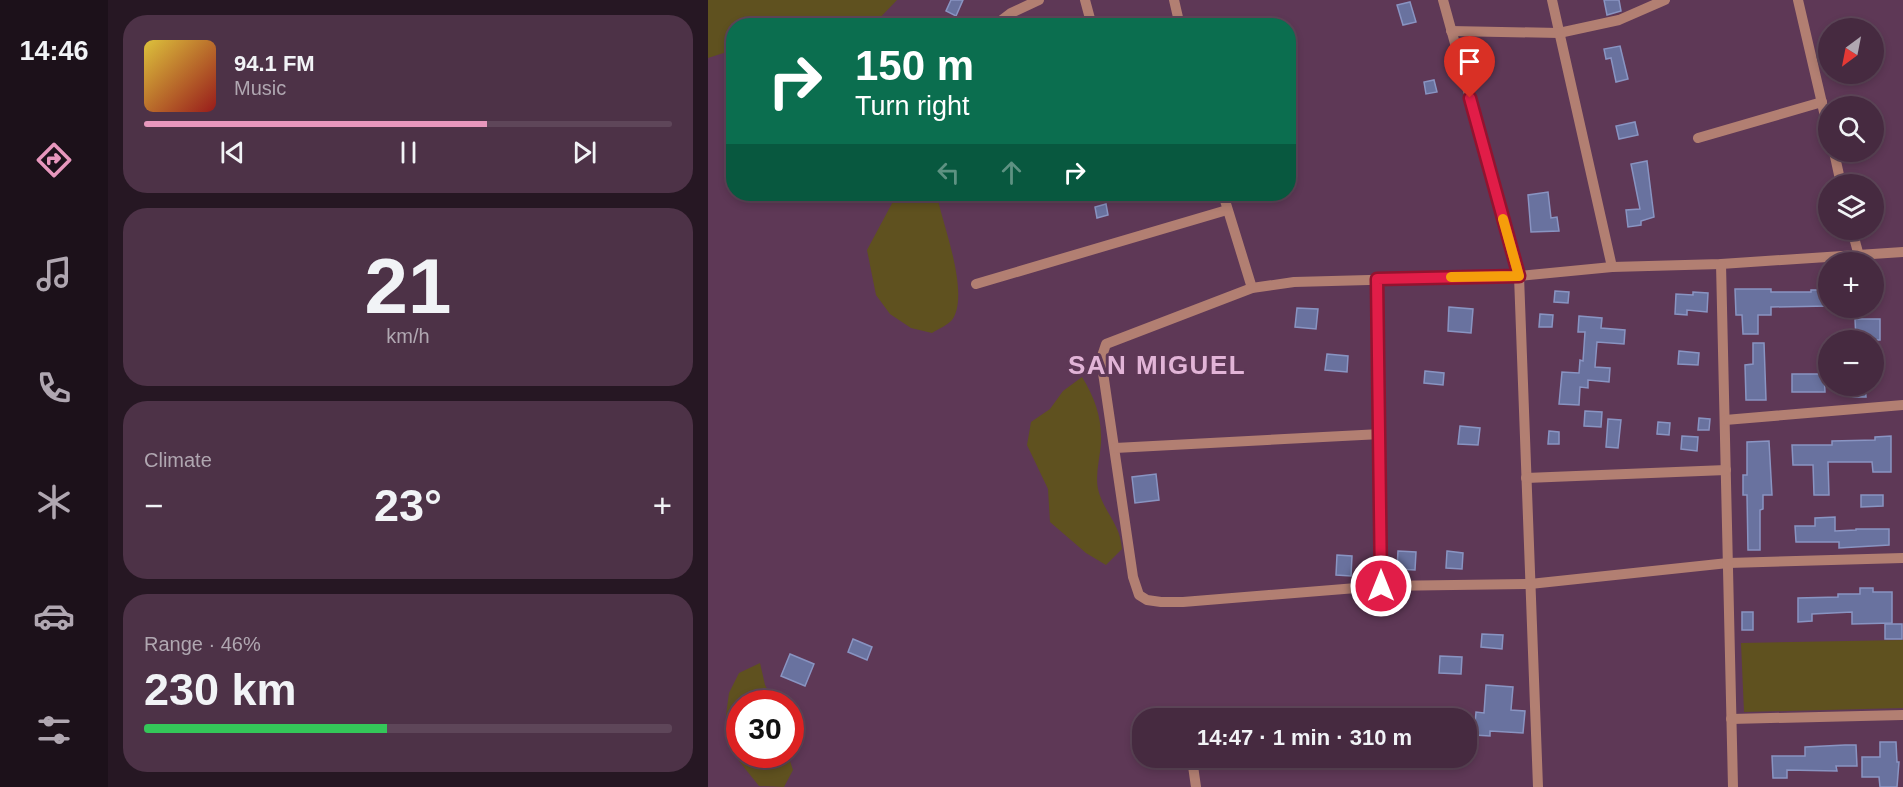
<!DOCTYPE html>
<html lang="en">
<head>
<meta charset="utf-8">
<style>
	:root { --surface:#462a40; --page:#4d3247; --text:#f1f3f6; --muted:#b0a7b1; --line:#5e4659; --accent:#e797bd }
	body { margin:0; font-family:Helvetica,sans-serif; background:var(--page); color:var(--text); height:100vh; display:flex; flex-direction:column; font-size:22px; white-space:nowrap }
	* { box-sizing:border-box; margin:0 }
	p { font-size:20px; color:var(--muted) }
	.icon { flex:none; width:33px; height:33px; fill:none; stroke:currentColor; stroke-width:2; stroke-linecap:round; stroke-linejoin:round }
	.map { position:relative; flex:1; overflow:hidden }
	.side { display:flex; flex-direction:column; gap:15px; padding:15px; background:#261723; width:600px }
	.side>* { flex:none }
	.hud { position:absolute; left:18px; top:18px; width:570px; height:183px; border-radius:24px; box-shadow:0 3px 9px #0003,0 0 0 2px var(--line); background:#0b6e4f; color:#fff; overflow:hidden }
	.needle { width:39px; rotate:212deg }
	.controls { position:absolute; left:1110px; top:18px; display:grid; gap:12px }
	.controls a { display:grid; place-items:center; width:66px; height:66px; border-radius:50%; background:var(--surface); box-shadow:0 3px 9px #0003,0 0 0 2px var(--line); font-size:30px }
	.speed { position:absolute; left:18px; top:690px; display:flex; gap:12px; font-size:30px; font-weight:700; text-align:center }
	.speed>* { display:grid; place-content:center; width:78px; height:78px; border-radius:50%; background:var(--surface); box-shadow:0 3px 9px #0003,0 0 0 2px var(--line); line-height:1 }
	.speed .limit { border:9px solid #d22; background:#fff; color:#111 }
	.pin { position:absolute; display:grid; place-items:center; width:51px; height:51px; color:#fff; margin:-62px -26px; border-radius:50% 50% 50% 0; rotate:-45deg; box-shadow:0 0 6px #0007 }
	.pin .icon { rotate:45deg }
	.me { position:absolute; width:66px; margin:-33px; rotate:0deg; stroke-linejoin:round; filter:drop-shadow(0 0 4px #0008) }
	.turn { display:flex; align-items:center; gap:21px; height:126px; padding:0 30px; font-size:27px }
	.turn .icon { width:78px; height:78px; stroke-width:2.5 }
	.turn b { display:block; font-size:42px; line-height:51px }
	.lanes { display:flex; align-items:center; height:57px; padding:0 30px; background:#0003; justify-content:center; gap:30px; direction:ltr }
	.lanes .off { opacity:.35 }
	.big { font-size:45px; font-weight:700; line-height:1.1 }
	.side .widget { flex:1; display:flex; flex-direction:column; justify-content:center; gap:9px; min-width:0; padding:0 21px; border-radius:24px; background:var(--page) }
	.side .dial { align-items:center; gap:0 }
	.dial b { font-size:78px; line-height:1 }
	.song { display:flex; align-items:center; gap:18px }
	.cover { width:72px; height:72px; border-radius:9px; background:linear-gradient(135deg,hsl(50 70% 55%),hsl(0 70% 35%)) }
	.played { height:6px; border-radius:3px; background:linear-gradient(90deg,var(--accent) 65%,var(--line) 65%) }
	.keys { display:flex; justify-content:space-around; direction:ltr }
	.heat { display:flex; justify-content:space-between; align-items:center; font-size:33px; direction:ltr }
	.charge { height:9px; border-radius:4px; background:linear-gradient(90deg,#34c759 46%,var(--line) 0) }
	.trip { position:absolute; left:424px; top:708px; width:345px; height:60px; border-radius:24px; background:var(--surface); box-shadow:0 3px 9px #0003,0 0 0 2px var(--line); font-weight:700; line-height:60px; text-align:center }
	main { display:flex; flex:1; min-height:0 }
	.tab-bar { display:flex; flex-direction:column; width:108px; justify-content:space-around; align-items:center; background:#1c111a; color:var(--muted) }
	.tab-bar .icon { width:42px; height:42px }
	.tab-bar .selected { color:var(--accent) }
	.tab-bar b { font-size:27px; color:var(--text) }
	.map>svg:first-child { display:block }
	.green { fill:#5f511f }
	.building { fill:#69729f; stroke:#8994c2; stroke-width:1.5 }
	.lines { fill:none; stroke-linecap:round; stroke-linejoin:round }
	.minor { stroke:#b27f72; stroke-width:10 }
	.route-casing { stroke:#92132f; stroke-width:15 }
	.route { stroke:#e11d48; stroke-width:10 }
	.slow { stroke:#f59e0b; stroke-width:10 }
	.labels { text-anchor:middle; stroke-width:6; stroke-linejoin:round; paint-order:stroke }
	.district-label { font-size:26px; font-weight:bold; letter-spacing:1.5px; fill:#e2b4d7; stroke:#5e3856 }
</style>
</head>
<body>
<main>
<nav class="tab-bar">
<b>14:46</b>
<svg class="icon selected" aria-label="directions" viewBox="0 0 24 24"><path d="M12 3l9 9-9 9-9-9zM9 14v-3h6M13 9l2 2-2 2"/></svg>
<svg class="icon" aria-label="music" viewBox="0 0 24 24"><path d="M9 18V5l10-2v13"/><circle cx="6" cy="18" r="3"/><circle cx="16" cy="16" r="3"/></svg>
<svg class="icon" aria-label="phone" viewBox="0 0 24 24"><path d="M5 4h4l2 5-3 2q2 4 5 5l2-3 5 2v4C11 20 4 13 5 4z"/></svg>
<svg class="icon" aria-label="climate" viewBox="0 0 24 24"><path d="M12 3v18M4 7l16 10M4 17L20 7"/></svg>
<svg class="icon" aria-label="car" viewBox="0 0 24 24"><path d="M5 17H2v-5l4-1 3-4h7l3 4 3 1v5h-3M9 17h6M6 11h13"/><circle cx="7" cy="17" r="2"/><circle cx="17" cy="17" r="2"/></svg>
<svg class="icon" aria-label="filters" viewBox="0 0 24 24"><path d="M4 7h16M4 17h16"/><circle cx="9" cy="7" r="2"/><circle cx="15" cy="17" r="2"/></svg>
</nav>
<section class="side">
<div class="widget">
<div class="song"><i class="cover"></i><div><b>94.1 FM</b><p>Music</p></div></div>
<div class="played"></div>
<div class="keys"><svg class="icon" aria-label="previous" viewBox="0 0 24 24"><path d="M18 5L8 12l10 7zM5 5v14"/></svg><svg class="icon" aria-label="pause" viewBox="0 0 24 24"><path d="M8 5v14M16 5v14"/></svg><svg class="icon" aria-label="next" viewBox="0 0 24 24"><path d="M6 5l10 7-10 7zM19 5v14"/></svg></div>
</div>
<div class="widget dial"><b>21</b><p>km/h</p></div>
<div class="widget"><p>Climate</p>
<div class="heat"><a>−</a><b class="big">23°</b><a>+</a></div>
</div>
<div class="widget"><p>Range · 46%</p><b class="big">230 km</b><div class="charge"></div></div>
</section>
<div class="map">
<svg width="1195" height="787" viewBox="0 0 1195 787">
	<rect width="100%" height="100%" fill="#5e3856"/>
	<g class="green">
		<path d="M0 0H189L165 25 26 26 25 50 0 58Z"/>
		<path d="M189 194H239L230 200C236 228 262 295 244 320 240 325 230 329 224 333L203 328 182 314 168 295 159 250Z"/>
		<path d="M374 377C387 398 394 418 393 443 392 458 387 474 390 489 393 503 402 514 408 527 412 534 413 542 414 549L398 565 378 553 342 522 340 489 319 445 323 422 342 409 355 391Z"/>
		<path d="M1195 640V708L1036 712 1033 643Z"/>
		<path d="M52 663 57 685 67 703 32 704V754L80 755 85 770 76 787 51 786 31 761 22 738 18 715 21 693 31 673Z"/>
	</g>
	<g class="building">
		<path d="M243 0H255L248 16 238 11Z"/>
		<path d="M896 0H911L913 11 899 15Z"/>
		<path d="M702 2 708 22 695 25 689 5Z"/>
		<path d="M912 46 920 79 908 82 903 58 898 59 896 49Z"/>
		<path d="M726 80 729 92 718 94 716 82Z"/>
		<path d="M927 122 930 135 911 139 908 126Z"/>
		<path d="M939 161 946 217 933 221V225L920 227 918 210 932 209 923 164Z"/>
		<path d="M840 192 843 218 849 217 851 231 823 232 820 195Z"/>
		<path d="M398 204 400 215 389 218 387 207Z"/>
		<path d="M1027 289H1063V292H1103V290H1120V306L1063 307V315H1050V334H1035L1034 315H1028Z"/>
		<path d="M847 291 861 292 860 303 846 302Z"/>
		<path d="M985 292 1000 293 999 312 979 310V315L967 314 968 294 985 295Z"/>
		<path d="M741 307 765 309 763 333 740 331Z"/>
		<path d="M589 308 610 309 608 329 587 327Z"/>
		<path d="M832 314 845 315 844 327H831Z"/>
		<path d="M871 316 894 318 893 328 917 330 916 344 889 342 887 367 902 368 901 382 880 380V388L872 387 871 405 851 404 854 372 871 373 872 360 875 361 877 332H870Z"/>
		<path d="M1147 319H1172V340H1148Z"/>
		<path d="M1045 343H1056L1058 400H1038L1037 365 1045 364Z"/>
		<path d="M971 351 991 353 990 365 970 364Z"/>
		<path d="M619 354 640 356 639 372 617 370Z"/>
		<path d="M717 371 736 373 735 385 716 383Z"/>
		<path d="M1084 374H1116L1117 392H1084Z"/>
		<path d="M1143 386H1157L1158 397H1143Z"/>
		<path d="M877 411 894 412 893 427 876 426Z"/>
		<path d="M991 418 1002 419 1001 430H990Z"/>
		<path d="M900 419 913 420 910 448 898 447Z"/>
		<path d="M950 422 962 423 961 435 949 434Z"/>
		<path d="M752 426 772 428 770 445 750 444Z"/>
		<path d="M841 431 851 432V444H840Z"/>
		<path d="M974 436 990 437 989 451 973 449Z"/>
		<path d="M1183 436V472H1165L1164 462H1120L1121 495H1106L1105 465H1085L1084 445H1124V441L1167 440V437Z"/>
		<path d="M1061 441 1064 495H1055V509L1052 510V550H1040L1039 495H1035V475H1039V442Z"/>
		<path d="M448 474 451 500 427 503 424 477Z"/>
		<path d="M1153 495H1175V506L1153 507Z"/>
		<path d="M1127 517V531L1148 530V529H1181V545L1131 548V542H1088L1087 526H1107V518Z"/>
		<path d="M690 551 708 552 707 570 689 569Z"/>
		<path d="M739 551 755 553 754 569 738 568Z"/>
		<path d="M629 555 644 556 643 576 628 575Z"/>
		<path d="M1152 588H1165V592H1184V623L1144 624V612L1104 614V621L1090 622V598L1130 597V594H1152Z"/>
		<rect x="1034" y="612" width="11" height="18"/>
		<rect x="1177" y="624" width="17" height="15"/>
		<path d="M774 634 795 635 794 649 773 647Z"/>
		<path d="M145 639 164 647 159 660 140 652Z"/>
		<path d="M82 654 106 664 97 686 73 676Z"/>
		<path d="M732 656 754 657 753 674 731 673Z"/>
		<path d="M778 685 805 687 803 710 817 711 815 733 782 731V736L766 735 768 712 776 713Z"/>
		<path d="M1172 742H1188L1189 762H1191L1189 787H1172L1171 777H1154V757H1172Z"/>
		<path d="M1137 745H1148L1149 766H1128L1129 771 1079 770V778H1065L1064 756H1097V747Z"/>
	</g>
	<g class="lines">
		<g class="minor">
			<path d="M377 0 384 26"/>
			<path d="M466 0 472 26"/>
			<path d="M735 0 811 276 830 787"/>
			<path d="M844 0 904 267"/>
			<path d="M1090 0 1120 129"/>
			<path d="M286 26 303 13 331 0"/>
			<path d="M743 31 851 33 911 20 957 0"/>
			<path d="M990 138 1114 102"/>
			<path d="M1126 152 1133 184"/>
			<path d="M515 194 544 288"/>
			<path d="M1144 230 1151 256"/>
			<path d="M1195 252 1013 264 904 267 811 276 586 282 544 288 398 344 393 359 425 577 431 595 439 600 453 602H475L673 586 822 584 1020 563 1195 558"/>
			<path d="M1013 264 1025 787"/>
			<path d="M669 279 673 586"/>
			<path d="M268 284 519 210"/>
			<path d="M1017 420 1195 405"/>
			<path d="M407 448 673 434"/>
			<path d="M818 478 1018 470"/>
			<path d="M1023 719 1195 715"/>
			<path d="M485 766 488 787"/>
		</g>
	</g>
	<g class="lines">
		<defs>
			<path id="route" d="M673 586 669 279 811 276 762 98"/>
		</defs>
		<use href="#route" class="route-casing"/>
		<use href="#route" class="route"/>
		<path class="slow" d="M743 277 811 276 795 219"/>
	</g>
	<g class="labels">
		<g class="district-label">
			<text x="449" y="374">SAN MIGUEL</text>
		</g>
	</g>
</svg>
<div class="controls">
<a><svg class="needle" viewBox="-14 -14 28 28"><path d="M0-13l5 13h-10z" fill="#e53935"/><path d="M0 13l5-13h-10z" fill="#b0a7b1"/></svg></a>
<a><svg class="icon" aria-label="search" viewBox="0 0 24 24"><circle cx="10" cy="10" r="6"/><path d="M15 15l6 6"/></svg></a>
<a><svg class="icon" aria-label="layers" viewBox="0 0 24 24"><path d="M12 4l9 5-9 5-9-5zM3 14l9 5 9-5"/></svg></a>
<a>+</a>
<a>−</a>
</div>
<div class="speed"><div class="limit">30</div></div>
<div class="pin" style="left:762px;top:98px;background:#d93025"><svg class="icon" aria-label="arrive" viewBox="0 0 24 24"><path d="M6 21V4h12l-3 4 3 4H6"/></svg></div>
<svg class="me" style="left:673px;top:586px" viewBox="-20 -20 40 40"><circle r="17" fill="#e11d48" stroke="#fff" stroke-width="3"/><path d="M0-11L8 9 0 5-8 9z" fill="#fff"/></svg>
<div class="trip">14:47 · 1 min · 310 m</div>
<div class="hud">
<div class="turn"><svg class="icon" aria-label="right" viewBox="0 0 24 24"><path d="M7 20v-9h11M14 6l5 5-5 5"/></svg><div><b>150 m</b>Turn right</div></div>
<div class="lanes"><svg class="icon off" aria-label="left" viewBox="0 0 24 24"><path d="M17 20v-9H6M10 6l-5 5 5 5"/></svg><svg class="icon off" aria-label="ahead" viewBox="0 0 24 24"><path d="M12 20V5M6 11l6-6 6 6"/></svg><svg class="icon" aria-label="right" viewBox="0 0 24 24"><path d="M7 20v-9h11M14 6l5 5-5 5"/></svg></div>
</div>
</div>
</main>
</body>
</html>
